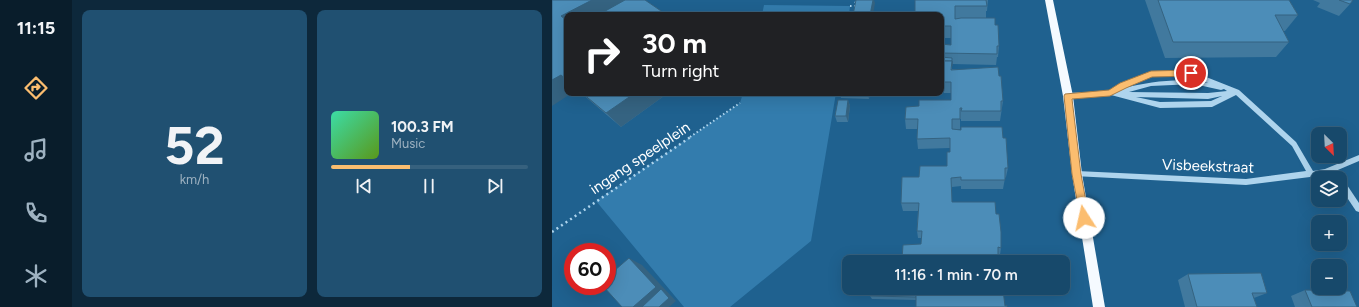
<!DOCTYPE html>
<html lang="en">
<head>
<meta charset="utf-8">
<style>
	:root { --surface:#17496b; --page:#205071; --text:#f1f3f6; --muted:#9eb2c1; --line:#36617e; --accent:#fbbd6f }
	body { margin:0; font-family:Figtree,sans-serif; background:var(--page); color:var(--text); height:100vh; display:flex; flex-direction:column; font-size:15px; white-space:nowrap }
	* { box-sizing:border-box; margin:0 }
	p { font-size:13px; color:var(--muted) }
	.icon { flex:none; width:22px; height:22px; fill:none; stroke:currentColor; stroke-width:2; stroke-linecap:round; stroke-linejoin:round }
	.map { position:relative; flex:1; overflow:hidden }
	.sheet { display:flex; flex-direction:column; gap:10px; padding:10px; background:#0d283b; width:480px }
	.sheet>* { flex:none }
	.banner { position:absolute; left:12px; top:12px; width:380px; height:84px; border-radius:8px; box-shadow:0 4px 16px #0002,0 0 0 1px var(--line); background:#202124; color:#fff; overflow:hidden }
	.needle { width:26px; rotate:156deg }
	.buttons { position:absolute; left:759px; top:127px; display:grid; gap:8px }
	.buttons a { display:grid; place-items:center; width:36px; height:36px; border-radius:8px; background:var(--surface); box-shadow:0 4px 16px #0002,0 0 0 1px var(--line); font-size:20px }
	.speed { position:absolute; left:12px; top:243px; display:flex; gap:8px; font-size:20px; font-weight:700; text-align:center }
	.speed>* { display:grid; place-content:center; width:52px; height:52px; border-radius:50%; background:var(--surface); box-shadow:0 4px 16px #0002,0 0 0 1px var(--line); line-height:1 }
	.speed .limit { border:6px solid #d22; background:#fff; color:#111 }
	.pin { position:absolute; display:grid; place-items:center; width:34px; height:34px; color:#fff; margin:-17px; border:2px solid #fff; border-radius:50%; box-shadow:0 1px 4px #0007 }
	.me { position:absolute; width:44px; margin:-22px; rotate:350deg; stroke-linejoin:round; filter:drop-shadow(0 0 3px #0008) }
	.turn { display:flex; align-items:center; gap:14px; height:84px; padding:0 12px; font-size:18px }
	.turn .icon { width:52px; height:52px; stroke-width:2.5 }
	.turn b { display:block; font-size:28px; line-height:34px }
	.sheet .widget { flex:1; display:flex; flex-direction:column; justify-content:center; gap:6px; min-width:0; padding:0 14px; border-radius:8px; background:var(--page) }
	.sheet .dial { align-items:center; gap:0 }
	.dial b { font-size:52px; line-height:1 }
	.song { display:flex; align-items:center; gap:12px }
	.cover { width:48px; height:48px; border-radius:6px; background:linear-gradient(135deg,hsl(160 70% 55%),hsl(90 70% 35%)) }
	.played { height:4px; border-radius:2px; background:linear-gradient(90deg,var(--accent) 40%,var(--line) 40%) }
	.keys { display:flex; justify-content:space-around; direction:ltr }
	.sheet .tiles { flex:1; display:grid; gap:10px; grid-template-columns:repeat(2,1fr) }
	.trip { position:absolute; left:290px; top:255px; width:228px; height:40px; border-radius:8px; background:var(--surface); box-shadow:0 4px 16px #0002,0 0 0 1px var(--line); font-weight:600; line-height:40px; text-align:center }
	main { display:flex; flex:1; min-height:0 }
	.dock { display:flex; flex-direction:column; width:72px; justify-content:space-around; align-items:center; background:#091d2b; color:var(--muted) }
	.dock .icon { width:28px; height:28px }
	.dock .current { color:var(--accent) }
	.dock b { font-size:18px; color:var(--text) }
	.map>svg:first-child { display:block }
	.green { fill:#337cad }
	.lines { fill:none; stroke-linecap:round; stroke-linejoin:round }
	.path-far1 { stroke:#aed4ed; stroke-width:2; stroke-dasharray:1.5 2.5; stroke-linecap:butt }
	.path { stroke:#aed4ed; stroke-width:2.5; stroke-dasharray:2 3.5; stroke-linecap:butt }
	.minor { fill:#aed4ed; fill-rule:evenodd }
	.major { fill:#f5faff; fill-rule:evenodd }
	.wall { fill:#41799e }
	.shaded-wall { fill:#356381 }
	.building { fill:#4c8db8; stroke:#356381 }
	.route { fill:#fbbd6f; stroke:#a37b48 }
	.labels { text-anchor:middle; stroke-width:4; stroke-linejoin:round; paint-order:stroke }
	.street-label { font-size:15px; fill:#fff; stroke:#1f618f }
</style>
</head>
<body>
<main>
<nav class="dock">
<b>11:15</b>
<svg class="icon current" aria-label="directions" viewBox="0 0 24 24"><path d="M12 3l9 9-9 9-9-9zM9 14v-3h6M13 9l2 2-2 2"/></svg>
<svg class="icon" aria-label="music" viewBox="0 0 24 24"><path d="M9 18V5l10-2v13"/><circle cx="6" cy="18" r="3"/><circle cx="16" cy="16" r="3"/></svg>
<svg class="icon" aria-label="phone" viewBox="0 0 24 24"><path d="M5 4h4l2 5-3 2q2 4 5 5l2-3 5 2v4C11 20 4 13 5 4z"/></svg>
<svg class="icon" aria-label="climate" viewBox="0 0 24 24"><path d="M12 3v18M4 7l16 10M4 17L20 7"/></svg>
</nav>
<section class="sheet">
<div class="tiles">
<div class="widget dial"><b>52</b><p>km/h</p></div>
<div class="widget">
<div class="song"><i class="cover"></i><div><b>100.3 FM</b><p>Music</p></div></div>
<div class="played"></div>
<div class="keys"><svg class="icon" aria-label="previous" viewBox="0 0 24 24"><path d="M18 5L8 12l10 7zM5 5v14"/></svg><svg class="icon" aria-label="pause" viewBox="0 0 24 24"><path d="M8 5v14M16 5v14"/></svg><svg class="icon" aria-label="next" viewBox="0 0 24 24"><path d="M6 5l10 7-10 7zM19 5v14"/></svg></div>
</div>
</div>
</section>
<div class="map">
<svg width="807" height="307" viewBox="0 0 807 307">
	<rect width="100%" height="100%" fill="#1f618f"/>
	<g class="green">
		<path d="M212 5 298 6 297 15H210Z"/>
		<path d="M191 93H284L259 241 178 307H132L44 201 188 103Z"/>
	</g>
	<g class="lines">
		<g class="path-far1">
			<path d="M298 6H303L304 0"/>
			<path d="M138 137 188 103"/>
		</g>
		<path class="path" d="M0 232 140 136"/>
		<g class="minor">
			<path d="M639 71 687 90 744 142 761 171 773 169 807 155V161L774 175 694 185 522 176 521 174 522 172 525 171 694 179 754 171 740 146 684 95 660 107 608 108 559 95 516 99 513 96 516 93 558 91 569 83 599 72ZM638 75 656 83C628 77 599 82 571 88L599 76ZM642 84 669 90 672 89 675 91 656 93 577 92 599 86ZM670 96 659 101 608 102 584 97 656 99Z"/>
			<path d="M787 178H788L791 179 807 203V212L804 211 788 187Z"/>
		</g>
		<path class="major" d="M493 0H501L521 96 530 174 553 307H541L520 174 511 96Z"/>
	</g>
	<g class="wall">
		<path d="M363 0H436L435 11H434V18L443 25 447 46 446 57H445L444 65 400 64V69L447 76 451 101 448 121H409V119H408V129H400L451 138 456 168 454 177 453 178 451 189H409V186L400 187V202L444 214 449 248 448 255H446V262H319L350 259 369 244V238H366L365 231 366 211H351L349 203 367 177 395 166 398 152V148L366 149 365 139V129H354L353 119 367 106 399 100V93H392V88H389V44L399 45V38H389V15H363Z"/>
		<path d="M593 0H737L746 15 733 31H731L737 42 724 57 613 58Z"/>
		<path d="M761 0H801L798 4 787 16 765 7 768 3Z"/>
		<path d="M29 93H116L69 127Z"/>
		<path d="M287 93H318L317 99 289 98Z"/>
		<path d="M296 100 298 106 296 122H285L283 116Z"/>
		<path d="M636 274 715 293 702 298 705 307H633L626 280Z"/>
		<path d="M451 290 364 300 320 299 318 296 383 292H400Z"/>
		<path d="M753 290 805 307H743L739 296Z"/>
	</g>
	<g class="shaded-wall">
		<path d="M40 0H82L55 15H15V22L9 16Z"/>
		<path d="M321 0H322L323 3 321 15H318Z"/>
		<path d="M9 75 15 81V93H20L0 106V80Z"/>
		<path d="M83 93H116L69 127 54 113Z"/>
		<path d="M316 93H318L317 99Z"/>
		<path d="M296 100 298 106 296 122 294 116Z"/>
		<path d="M77 258 90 265 124 301 117 307H81Z"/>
	</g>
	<g class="building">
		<path d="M0 0H40L9 16 15 21V80L9 75 0 80Z"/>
		<path d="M73 0H93L115 15H46Z"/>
		<path d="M304 0H321L318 15H301Z"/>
		<path d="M363 0H434L435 6H403V19L409 18H443V25H446L447 46H445V54L389 53V44L399 45V26H389V15H378V12H363Z"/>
		<path d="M606 0H737L746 15H723L737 42H621Z"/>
		<path d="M787 0H801L798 4Z"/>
		<path d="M389 57 400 58V66V61H389Z"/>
		<path d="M389 61H400L399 70 446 67 447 76H449L451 101H449V111H409L410 108H408V119H400V129L409 130V127H450L451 138H454L456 168H453V180H409V177L399 178 400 202H443L444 214H447L449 232V248L446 247V261L384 262H319V259H350L351 245 369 244 370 231H365L367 203H349L350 177H367L368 166H395V152H398V138L365 139 366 119H353L354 107 367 106V100H399V82H392V77H389Z"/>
		<path d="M30 93H83L54 113Z"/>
		<path d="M286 100H296L294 116H283Z"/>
		<path d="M77 258 104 287 81 307H70L51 286H55V277Z"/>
		<path d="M709 273 715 293H700L705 307H645L636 274Z"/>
		<path d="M318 288H383L382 291V289L364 288V297L318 296Z"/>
		<path d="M364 288 382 289V292H400V288L451 290 453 306 455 305V307H364Z"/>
		<path d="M109 289 117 298 107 307H90Z"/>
		<path d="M753 290 798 291 805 307H760Z"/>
	</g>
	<path class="route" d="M639 70 643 73 642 76 600 77 574 88 558 96 520 99 529 174 537 218 536 221 532 223 529 221 520 174 512 96 513 94 557 90 568 83 599 71Z"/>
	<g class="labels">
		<g class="street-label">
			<text transform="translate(88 158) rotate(-34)" y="5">ingang speelplein</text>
			<text transform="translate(656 166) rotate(2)" y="5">Visbeekstraat</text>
		</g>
	</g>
</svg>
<div class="buttons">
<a><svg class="needle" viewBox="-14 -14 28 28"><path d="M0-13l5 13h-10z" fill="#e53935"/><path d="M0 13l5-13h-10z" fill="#9eb2c1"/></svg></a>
<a><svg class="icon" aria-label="layers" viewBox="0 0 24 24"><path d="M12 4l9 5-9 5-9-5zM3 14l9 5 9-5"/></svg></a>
<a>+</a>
<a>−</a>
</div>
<div class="speed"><div class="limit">60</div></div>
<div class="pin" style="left:639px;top:73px;background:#d93025"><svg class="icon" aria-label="arrive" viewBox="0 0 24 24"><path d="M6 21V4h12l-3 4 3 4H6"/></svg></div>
<svg class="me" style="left:532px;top:218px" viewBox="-20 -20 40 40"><circle r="19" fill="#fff"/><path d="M0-13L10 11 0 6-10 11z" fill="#fbbd6f"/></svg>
<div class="trip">11:16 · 1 min · 70 m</div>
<div class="banner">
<div class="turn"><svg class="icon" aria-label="right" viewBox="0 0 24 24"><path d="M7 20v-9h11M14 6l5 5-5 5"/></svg><div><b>30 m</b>Turn right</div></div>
</div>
</div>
</main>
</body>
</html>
